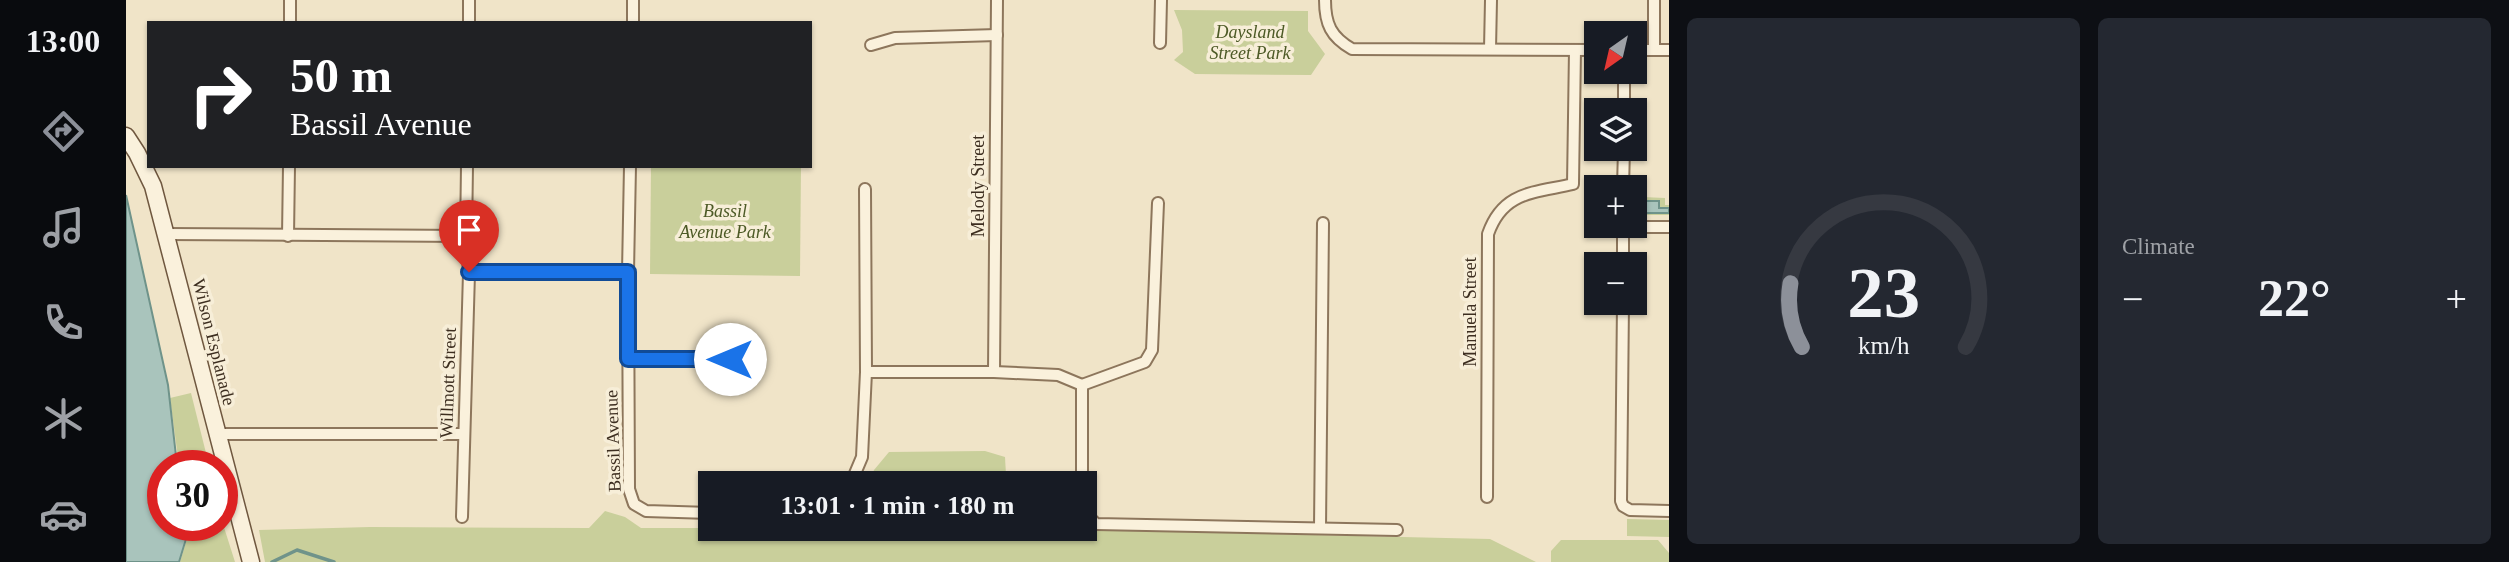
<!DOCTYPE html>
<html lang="en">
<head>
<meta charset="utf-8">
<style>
	:root { --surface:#171b24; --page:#242831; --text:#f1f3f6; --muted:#9ea1a6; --line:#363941; --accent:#8c9099 }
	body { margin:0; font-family:Georgia,serif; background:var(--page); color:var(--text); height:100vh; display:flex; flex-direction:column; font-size:26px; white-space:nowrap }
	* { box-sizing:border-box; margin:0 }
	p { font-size:23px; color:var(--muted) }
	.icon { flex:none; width:38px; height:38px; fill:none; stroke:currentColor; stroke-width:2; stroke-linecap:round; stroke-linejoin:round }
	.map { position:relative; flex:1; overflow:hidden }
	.sheet { display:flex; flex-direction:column; gap:18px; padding:18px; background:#0d0f14; width:840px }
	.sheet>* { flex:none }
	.hud { position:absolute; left:21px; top:21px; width:665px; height:147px; border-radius:0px; box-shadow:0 2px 5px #0004; background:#202124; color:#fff; overflow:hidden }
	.needle { width:46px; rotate:214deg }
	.fabs { position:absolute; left:1458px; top:21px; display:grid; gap:14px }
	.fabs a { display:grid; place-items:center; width:63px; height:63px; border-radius:0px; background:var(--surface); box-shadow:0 2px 5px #0004; font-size:35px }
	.speed { position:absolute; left:21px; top:450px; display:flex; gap:14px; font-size:35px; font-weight:700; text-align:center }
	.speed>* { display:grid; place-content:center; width:91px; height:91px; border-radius:50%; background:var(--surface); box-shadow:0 2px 5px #0004; line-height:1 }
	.speed .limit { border:10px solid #d22; background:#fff; color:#111 }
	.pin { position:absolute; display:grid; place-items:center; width:60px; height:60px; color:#fff; margin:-72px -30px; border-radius:50% 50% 50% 0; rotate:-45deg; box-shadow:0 0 7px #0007 }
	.pin .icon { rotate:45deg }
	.me { position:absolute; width:77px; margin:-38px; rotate:270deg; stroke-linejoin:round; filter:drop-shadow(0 0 5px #0008) }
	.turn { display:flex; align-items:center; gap:24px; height:147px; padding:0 28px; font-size:32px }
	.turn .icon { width:91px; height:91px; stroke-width:2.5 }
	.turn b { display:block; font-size:49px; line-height:60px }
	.big { font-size:52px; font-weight:700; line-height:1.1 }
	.sheet .widget { flex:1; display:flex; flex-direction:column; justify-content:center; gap:10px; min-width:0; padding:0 24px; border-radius:10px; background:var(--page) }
	.sheet .dial { align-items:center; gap:0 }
	.dial svg { height:182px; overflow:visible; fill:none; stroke:var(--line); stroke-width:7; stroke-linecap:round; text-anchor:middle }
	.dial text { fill:var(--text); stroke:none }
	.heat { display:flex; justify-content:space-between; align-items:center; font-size:38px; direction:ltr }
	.sheet .tiles { flex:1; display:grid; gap:18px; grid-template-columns:repeat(2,1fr) }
	.trip { position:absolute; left:572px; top:471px; width:399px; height:70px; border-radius:0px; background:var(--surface); box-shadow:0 2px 5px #0004; font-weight:700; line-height:70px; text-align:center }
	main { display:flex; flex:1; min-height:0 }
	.tabs { display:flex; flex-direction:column; width:126px; justify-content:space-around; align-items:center; background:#090b0e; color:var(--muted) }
	.tabs .icon { width:49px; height:49px }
	.tabs .current { color:var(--accent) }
	.tabs b { font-size:32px; color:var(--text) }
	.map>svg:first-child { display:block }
	.green { fill:#c9cf9b }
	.water { fill:#a9c4bc; stroke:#6f938a; stroke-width:2 }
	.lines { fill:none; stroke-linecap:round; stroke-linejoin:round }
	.stream { stroke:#6f938a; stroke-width:3.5 }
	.street-casing { stroke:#8d765c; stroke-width:14 }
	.secondary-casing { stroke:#6f573f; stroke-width:19 }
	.street { stroke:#faf1dc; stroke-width:10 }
	.secondary { stroke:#faf1dc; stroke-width:16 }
	.route-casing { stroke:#114b97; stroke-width:18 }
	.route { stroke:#1a73e8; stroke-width:12 }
	.labels { text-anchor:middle; stroke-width:7; stroke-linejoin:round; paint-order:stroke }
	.park-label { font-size:18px; font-style:italic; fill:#4d5a26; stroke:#f7eed8 }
	.street-label { font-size:18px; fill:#3d2e20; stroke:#f7eed8 }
</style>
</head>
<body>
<main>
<nav class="tabs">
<b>13:00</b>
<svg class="icon current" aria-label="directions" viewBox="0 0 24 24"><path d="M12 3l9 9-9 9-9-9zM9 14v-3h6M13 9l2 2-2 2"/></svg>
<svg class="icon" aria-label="music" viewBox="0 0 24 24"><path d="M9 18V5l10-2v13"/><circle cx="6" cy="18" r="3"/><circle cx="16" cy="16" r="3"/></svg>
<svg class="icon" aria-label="phone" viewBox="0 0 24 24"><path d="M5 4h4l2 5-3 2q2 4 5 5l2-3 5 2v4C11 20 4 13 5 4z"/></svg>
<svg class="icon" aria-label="climate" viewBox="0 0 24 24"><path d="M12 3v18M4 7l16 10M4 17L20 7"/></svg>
<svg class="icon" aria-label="car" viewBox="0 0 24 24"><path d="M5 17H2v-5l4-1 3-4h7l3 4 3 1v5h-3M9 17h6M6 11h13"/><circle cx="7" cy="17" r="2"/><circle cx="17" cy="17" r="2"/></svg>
</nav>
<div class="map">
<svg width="1543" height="562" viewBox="0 0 1543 562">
	<rect width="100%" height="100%" fill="#f0e4c8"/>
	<g class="green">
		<path d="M1048 10 1182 11V31L1199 54 1185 75 1069 74 1048 60 1057 52 1056 30Z"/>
		<path d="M525 166H675L674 276 524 274Z"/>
		<path d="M1509 190H1517V197L1539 198V205H1543V215H1509Z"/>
		<path d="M65 393 83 465H53L44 398Z"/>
		<path d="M859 451 879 457 880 475 877 483H743L748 470 763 452Z"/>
		<path d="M479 511 499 517 515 528H882L1364 539 1410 562H139L133 530 244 527 463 528Z"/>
		<path d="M1501 519 1543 520V537L1501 536Z"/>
		<path d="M96 521 109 562H54L61 539 60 525H96Z"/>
		<path d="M1435 540H1532L1543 553V562H1425V551Z"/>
	</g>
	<g class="water">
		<path d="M0 195 42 385 51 465 37 466V525H58L60 539 53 562H0Z"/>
		<path d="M1520 201H1533V208H1543V213H1520Z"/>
	</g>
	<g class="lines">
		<path class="stream" d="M146 562 171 550 208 562"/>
		<defs>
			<g id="street">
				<path d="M1199 0C1199 24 1205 37 1226 49L1470 50"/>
				<path d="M1528 0V50"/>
				<path d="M164 23V0"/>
				<path d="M343 23V0"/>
				<path d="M507 23V0"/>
				<path d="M1034 43 1035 0"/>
				<path d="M745 45 769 38 871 35"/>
				<path d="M1364 49 1365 0"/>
				<path d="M1508 50H1543"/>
				<path d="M1498 110V77"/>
				<path d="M504 166 502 272 503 489 508 504 520 511 584 513"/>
				<path d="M1497 187 1498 149"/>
				<path d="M1497 227H1543"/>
				<path d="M40 234 340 236"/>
				<path d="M162 236 163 166"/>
				<path d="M1497 264V226"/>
				<path d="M343 273 502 272"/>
				<path d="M1497 303 1495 501 1497 506 1504 510 1543 511"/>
				<path d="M502 359H604"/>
				<path d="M740 372H868L932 375 956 385V483"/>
				<path d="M868 372 871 0"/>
				<path d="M956 385 1019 362 1026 350 1032 203"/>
				<path d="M91 434H338"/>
				<path d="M725 483 736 457 740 372 739 189"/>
				<path d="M1361 497 1362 234C1377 191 1408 193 1447 184L1449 50"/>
				<path d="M959 513 970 524 1271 530"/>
				<path d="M336 517 343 273 340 236 341 166"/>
				<path d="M1194 528 1197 223"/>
			</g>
			<path id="secondary" d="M0 136 11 153 27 186 125 562"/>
		</defs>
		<use href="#street" class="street-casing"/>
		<use href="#secondary" class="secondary-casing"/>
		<use href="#street" class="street"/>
		<use href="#secondary" class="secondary"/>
	</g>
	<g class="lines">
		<defs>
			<path id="route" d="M343 272H502V359H604"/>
		</defs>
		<use href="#route" class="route-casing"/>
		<use href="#route" class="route"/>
	</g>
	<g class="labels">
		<g class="park-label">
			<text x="1124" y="38">Daysland<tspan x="1124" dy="21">Street Park</tspan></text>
			<text x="599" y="217">Bassil<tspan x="599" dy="21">Avenue Park</tspan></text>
		</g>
		<g class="street-label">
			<text transform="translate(852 186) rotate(-90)" y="6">Melody Street</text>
			<text transform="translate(1344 312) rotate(-90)" y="6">Manuela Street</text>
			<text transform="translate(88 342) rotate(76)" y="6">Wilson Esplanade</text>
			<text transform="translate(322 383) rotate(-88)" y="6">Willmott Street</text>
			<text transform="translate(487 441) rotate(-92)" y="6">Bassil Avenue</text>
		</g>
	</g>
</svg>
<div class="fabs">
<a><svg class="needle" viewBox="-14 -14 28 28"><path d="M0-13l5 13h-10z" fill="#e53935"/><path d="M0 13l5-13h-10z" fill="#9ea1a6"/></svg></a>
<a><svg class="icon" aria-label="layers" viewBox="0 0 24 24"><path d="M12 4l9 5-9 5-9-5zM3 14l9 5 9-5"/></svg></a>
<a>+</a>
<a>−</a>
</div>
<div class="speed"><div class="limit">30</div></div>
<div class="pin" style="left:343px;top:272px;background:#d93025"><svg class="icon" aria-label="arrive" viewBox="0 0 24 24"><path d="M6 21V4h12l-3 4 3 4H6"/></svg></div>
<svg class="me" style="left:604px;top:359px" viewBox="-20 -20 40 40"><circle r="19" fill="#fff"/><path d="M0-13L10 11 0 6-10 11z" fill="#1a73e8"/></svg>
<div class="trip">13:01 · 1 min · 180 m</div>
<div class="hud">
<div class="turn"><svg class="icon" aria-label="right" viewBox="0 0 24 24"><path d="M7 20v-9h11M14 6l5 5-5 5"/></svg><div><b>50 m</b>Bassil Avenue</div></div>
</div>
</div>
<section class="sheet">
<div class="tiles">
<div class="widget dial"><svg viewBox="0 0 100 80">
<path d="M14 69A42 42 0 1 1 86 69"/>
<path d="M14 69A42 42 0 0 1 9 41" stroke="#8c9099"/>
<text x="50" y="56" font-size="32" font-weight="700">23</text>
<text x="50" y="72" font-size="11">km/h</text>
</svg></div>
<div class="widget"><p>Climate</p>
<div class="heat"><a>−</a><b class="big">22°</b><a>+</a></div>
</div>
</div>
</section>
</main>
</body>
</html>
